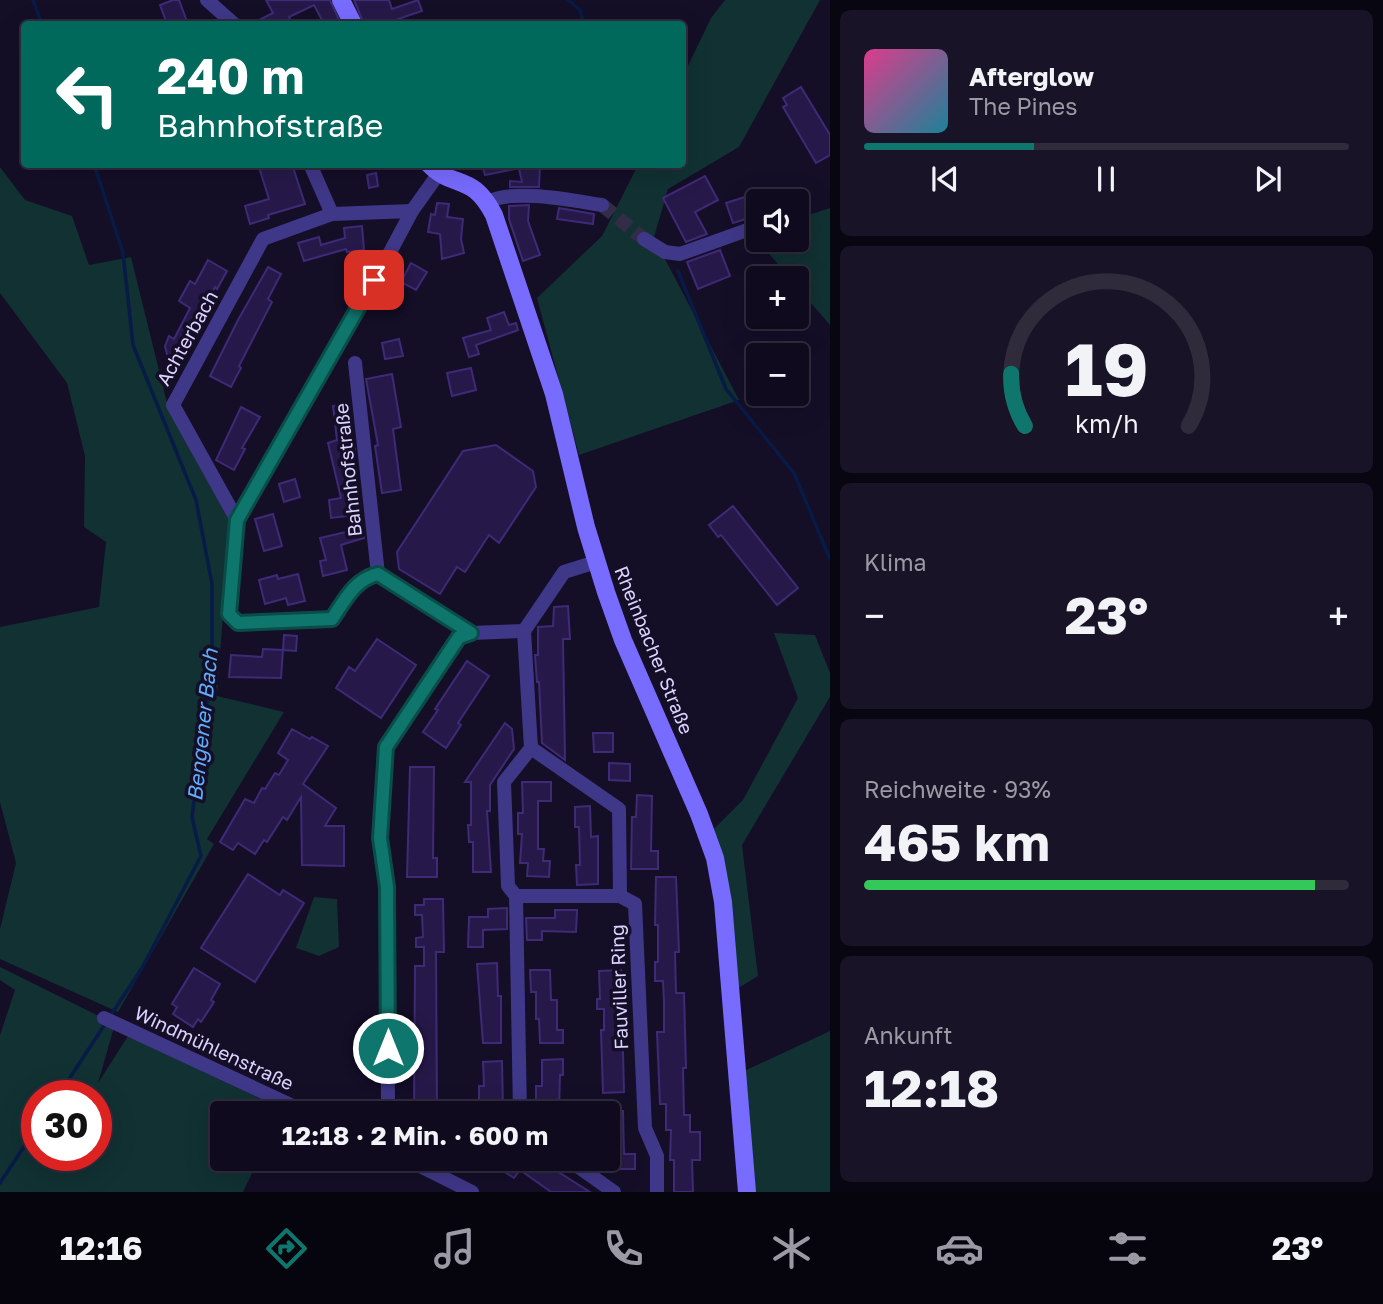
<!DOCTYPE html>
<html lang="de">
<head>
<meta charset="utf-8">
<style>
	:root { --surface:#0f0a1d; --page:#181326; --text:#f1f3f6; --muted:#9b9aa4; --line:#2f2b3b; --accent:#0f766e }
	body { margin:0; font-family:"Golos Text",sans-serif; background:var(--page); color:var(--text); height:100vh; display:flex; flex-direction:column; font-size:26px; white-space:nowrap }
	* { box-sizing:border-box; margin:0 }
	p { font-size:23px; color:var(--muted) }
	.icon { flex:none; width:38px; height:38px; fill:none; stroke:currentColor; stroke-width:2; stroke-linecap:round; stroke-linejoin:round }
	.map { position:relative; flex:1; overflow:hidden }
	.side { display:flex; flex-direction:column; gap:10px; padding:10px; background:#080610; width:553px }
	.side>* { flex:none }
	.banner { position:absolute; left:21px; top:21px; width:665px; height:147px; border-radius:7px; box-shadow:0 7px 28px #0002,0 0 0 2px var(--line); background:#00695c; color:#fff; overflow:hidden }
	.tools { position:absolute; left:746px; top:189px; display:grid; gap:14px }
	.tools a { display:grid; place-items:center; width:63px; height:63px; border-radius:7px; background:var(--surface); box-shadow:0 7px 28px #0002,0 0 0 2px var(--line); font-size:35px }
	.speed { position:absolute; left:21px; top:1080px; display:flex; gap:14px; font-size:35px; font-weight:700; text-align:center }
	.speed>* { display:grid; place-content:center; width:91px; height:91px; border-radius:50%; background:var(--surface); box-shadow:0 7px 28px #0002,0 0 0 2px var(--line); line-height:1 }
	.speed .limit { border:10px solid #d22; background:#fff; color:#111 }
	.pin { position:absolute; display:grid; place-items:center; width:60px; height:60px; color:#fff; margin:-30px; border-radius:14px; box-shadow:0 4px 10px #0006 }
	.me { position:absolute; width:77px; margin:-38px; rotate:0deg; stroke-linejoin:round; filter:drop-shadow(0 0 5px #0008) }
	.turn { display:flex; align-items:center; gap:24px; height:147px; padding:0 21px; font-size:32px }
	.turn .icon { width:91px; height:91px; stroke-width:2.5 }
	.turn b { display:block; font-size:49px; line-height:60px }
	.big { font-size:52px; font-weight:700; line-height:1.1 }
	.side .card { flex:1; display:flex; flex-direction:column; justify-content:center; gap:10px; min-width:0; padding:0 24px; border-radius:10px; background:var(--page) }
	.side .dial { align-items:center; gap:0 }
	.dial svg { height:182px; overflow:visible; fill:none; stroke:var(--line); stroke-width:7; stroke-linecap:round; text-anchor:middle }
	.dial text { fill:var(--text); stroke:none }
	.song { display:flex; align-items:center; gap:21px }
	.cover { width:84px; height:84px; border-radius:10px; background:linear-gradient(135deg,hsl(330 70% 55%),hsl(190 70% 35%)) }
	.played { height:7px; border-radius:4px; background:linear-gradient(90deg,var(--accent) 35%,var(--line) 35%) }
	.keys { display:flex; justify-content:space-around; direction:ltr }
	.heat { display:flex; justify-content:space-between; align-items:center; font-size:38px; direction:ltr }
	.charge { height:10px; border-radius:5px; background:linear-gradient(90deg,#34c759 93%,var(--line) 0) }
	.trip { position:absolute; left:210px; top:1101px; width:410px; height:70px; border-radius:7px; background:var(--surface); box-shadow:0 7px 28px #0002,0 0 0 2px var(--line); font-weight:700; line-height:70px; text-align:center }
	.tabs { display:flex; height:112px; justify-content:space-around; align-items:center; background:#06040c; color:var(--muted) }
	.tabs .icon { width:49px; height:49px }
	.tabs .current { color:var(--accent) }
	.tabs b { font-size:32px; color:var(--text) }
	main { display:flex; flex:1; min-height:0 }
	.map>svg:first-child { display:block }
	.green { fill:#113132; fill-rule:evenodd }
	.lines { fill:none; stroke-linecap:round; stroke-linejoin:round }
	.stream { stroke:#081b47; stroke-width:3.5 }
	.building { fill:#261949; stroke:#3e2a76; stroke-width:2 }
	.minor-tunnel { stroke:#322c47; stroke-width:14; stroke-dasharray:14 7; stroke-linecap:butt }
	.minor { stroke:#3f3788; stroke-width:14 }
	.secondary { stroke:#786bff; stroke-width:18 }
	.route-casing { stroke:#0a4d48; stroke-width:18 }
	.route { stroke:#0f766e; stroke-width:12 }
	.labels { text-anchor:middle; stroke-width:7; stroke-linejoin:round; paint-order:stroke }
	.street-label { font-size:19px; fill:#dcd4ff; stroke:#140e27 }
	.water-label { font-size:21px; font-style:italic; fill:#62adff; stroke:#140e27 }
</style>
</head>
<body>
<main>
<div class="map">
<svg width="830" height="1192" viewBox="0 0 830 1192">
	<rect width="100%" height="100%" fill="#140e27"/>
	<g class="green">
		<path d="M725 0H820L739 147 668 189 652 244 665 259 739 400 579 455 537 298 602 236 638 165 682 164 683 76 711 18Z"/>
		<path d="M0 167 25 200 72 216 89 265 131 257 167 403 230 517 217 696 284 712 207 839 214 844 118 1012 0 959V929L16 863 0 802V627L99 607 106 542 84 527 85 456 67 383 0 293Z"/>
		<path d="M830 208V325L796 286V278H790L752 234 758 232V240H796V219Z"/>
		<path d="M774 633 815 635 830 673V697L742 845 758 976 737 989 713 830 743 800 798 698Z"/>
		<path d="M314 897 337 899 339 947 319 956 296 948Z"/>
		<path d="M0 967 115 1024 98 1083 128 1036 282 1109 280 1113H222V1158L259 1159 243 1192H0V1035L15 990 0 980ZM37 1096H96V1155H37Z"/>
		<path d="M830 1031V1192H753L744 1071Z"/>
	</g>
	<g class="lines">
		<g class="stream">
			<path d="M33 0 42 24"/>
			<path d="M568 0 580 10 584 24"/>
			<path d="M94 164 123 253 133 345 196 500 212 584V663L192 817 201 856 142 968 109 1018"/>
			<path d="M678 271 726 389 794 473 830 559"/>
			<path d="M58 1096 105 1024"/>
			<path d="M0 1183 37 1127"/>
		</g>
	</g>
	<g class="building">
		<path d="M173 0H179L188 24H167L160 5Z"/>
		<path d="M266 0H330L341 24H324L314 5 289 17 292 24H251L273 13Z"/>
		<path d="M354 0H389L392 9 418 0 422 11 384 24H364Z"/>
		<path d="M801 87 830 135V155L816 163 783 107 787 105 783 98Z"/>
		<path d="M258 164H292L305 204 268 215 269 218 250 224 245 206 269 199Z"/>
		<path d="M482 164H515V169L485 175Z"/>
		<path d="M518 164H540L539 187H510V181L522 182Z"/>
		<path d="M376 173 378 186 369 188 367 175Z"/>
		<path d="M705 176 718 200 695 212 707 234 686 242 663 198Z"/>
		<path d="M745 197 752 217 733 223 726 203Z"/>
		<path d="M437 203 449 204 447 217 463 219 461 239 464 253 442 259 440 234 428 232 431 214 435 215Z"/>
		<path d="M529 205 528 221 540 255 523 261 509 219V206Z"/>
		<path d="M559 208 594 214 593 224 557 219Z"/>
		<path d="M362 226 364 250 347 252 346 249 304 261 298 243 319 237 321 245 345 238 344 228Z"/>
		<path d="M720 250 730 276 698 289 687 262Z"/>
		<path d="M208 260 227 271 217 289 215 287 193 327 177 363 168 358 165 346 169 336 174 339 190 308 179 301 190 281 195 284Z"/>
		<path d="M411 263 427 272 416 290 401 282Z"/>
		<path d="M268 267 281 274 268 299 272 302 239 366 241 368 231 387 210 376 238 320Z"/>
		<path d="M504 312 509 325 516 323 518 330 476 345 479 354 469 357 463 338 491 330 487 318Z"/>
		<path d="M399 339 403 356 385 359 382 343Z"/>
		<path d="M471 368 476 390 452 396 447 373Z"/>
		<path d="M392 374 401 427 393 429 401 490 382 493 375 446 378 445 366 379Z"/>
		<path d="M348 404 350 421 346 422 355 449V454L351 455 358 481 352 483 356 515 331 518 329 500 341 498 328 443 337 440 333 406Z"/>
		<path d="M241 407 260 417 242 448 245 449 234 470 216 460Z"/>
		<path d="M496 445 533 471 536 487 499 543 489 535 465 572 457 567 440 594 399 569 397 552 463 451Z"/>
		<path d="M295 479 300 497 284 502 279 484Z"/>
		<path d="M733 506 798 588 777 605 721 535 718 537 709 525Z"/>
		<path d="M273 514 282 546 264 551 255 519Z"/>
		<path d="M363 528 364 538 341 545 347 570 323 576 320 561 326 560 320 538Z"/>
		<path d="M298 574 305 601 288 605 286 598 265 604 259 580 277 575 278 579Z"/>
		<path d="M568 606 570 639H563L565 760 542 743 539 682H537L535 655H538V627L553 626 554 607Z"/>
		<path d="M284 635 297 636 296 651 283 650Z"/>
		<path d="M377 639 416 665 381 718 336 688 349 667 355 671Z"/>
		<path d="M263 649 283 650 281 678 229 677 231 655 262 657Z"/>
		<path d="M467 661 489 676 458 723 461 725 446 748 423 732 438 710 435 709Z"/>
		<path d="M505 723 512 729 514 749 490 785V811H487L491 872H473V842H469L468 825H471V782H465Z"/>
		<path d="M292 729 310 739 312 737 328 746 303 784 336 808 325 826H344V866L302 865 301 797 287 820 283 817 267 842 264 840 255 854 238 843 233 850 220 842 245 799 254 803 262 788 265 789 275 773 279 775 288 760 278 753Z"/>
		<path d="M593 733H613V752H594Z"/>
		<path d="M609 763 630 764V781L609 780Z"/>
		<path d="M410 767H434L433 858H437V877H407Z"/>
		<path d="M522 782H551V801H538V849H544L543 861H550L549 877 527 876 528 863H520L522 834H518V813H523Z"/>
		<path d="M637 795 652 796 651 851H658V869H631L632 817H636Z"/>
		<path d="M590 806 591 837 598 836V884L577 885 576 865H580L579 827H575V807Z"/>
		<path d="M248 874 280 895 283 890 304 903 255 982 201 948Z"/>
		<path d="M656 877H676L679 952H675L676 993H684L686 1068H683L684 1115H690V1132H700V1160H692L693 1192H674V1160H670L671 1130H666V1104H660L657 1032H664V1001L663 981H655V962H658V925H655Z"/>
		<path d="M424 899H443L444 952H436L437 1113H414L415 966H424V947H416V938L423 937 422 915H415V905H424Z"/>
		<path d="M507 908V929L483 930V947H468L469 917H488V909Z"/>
		<path d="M555 910H577L576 932 542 931V940H527L526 918H555Z"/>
		<path d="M497 963 498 996H501V1043H483L477 964Z"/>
		<path d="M194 968 220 984 211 1000 214 1002 201 1022 198 1019 193 1027 173 1014 177 1007 172 1004Z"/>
		<path d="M530 970H550L551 1000H557V1030H563V1043H540L539 1019H536V992H531Z"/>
		<path d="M621 970 624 1092 603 1093 601 1030H604V1009H597V999H600L599 971Z"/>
		<path d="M563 1059V1075H560L559 1111H536V1086H542V1060Z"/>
		<path d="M502 1061 503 1111 479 1110V1086H484L483 1062Z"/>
		<path d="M607 1111H623L624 1154H635V1169H607Z"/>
		<path d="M507 1158H543L558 1170 557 1171 590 1192H551L520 1170 514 1178 500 1169Z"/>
	</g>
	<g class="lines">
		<path class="minor-tunnel" d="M602 205 644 239"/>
		<g class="minor">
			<path d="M207 0 234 24"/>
			<path d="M310 164 332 214 412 211"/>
			<path d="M439 173 412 211 388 256 237 520 229 614 238 623 332 619C345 600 355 579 378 574L471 633"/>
			<path d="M488 202C511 188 575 201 602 205"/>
			<path d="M644 239 665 252 680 254 750 229"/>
			<path d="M355 363 378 574"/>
			<path d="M237 520 173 405 263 239 332 214"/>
			<path d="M531 748 619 809 620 896"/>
			<path d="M516 896H620L635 904 645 1128 657 1156V1192"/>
			<path d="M104 1018 308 1113"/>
			<path d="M388 1113 387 887 380 838 386 747 459 637 471 633 524 631 564 572 596 562"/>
			<path d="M520 1113 516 896 508 886 504 782 531 748 524 631"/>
			<path d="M404 1158 472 1192"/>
			<path d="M566 1158 614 1192"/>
		</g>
		<g class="secondary">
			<path d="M341 0 353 24"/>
			<path d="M429 164C454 190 472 172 494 215L554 394 586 527 606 592 623 640 699 814 715 858 723 902 747 1192"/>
		</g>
	</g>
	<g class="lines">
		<defs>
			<path id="route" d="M374 280 237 520 229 614 238 623 332 619C345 600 355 579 378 574L471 633 459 637 386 747 380 838 387 887 388 1048"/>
		</defs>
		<use href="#route" class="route-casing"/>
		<use href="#route" class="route"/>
	</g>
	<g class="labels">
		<g class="street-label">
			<text transform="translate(187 338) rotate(-61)" y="7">Achterbach</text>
			<text transform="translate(348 470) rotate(-96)" y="7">Bahnhofstraße</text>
			<text transform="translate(654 650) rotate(68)" y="7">Rheinbacher Straße</text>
			<text transform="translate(619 987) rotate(-92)" y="7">Fauviller Ring</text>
			<text transform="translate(214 1048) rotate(25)" y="7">Windmühlenstraße</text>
		</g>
		<g class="water-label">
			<text transform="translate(203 725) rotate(-84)" y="7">Bengener Bach</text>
		</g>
	</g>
</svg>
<div class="tools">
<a><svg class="icon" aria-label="sound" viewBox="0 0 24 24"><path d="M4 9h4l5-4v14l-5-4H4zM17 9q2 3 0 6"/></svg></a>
<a>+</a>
<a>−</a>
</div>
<div class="speed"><div class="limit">30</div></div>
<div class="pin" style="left:374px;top:280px;background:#d93025"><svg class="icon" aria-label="arrive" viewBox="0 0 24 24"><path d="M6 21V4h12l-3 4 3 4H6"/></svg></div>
<svg class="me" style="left:388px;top:1048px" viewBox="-20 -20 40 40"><circle r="17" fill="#0f766e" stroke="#fff" stroke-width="3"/><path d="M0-11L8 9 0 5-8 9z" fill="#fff"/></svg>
<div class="trip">12:18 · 2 Min. · 600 m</div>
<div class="banner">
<div class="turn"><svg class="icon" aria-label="left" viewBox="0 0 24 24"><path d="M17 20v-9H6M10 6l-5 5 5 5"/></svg><div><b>240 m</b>Bahnhofstraße</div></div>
</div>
</div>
<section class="side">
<div class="card">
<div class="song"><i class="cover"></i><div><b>Afterglow</b><p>The Pines</p></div></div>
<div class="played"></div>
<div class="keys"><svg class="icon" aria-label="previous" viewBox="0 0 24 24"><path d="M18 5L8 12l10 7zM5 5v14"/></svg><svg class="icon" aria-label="pause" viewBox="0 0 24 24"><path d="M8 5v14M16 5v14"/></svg><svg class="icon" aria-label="next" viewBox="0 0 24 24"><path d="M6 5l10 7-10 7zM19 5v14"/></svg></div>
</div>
<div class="card dial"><svg viewBox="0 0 100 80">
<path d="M14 69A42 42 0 1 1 86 69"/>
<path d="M14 69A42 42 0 0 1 8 46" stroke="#0f766e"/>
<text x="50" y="56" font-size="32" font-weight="700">19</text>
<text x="50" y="72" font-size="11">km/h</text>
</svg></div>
<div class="card"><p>Klima</p>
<div class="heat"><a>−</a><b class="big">23°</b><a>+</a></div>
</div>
<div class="card"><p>Reichweite · 93%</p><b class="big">465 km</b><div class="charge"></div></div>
<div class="card"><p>Ankunft</p><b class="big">12:18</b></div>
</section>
</main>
<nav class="tabs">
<b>12:16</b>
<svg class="icon current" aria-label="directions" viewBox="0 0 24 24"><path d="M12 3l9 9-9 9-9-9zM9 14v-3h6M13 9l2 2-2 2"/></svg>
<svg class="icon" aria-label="music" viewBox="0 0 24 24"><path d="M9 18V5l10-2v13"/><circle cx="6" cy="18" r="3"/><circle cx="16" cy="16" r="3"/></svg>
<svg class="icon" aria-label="phone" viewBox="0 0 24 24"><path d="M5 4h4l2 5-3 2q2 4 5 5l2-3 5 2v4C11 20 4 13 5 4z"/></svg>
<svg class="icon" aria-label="climate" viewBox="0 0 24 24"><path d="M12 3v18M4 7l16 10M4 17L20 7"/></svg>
<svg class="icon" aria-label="car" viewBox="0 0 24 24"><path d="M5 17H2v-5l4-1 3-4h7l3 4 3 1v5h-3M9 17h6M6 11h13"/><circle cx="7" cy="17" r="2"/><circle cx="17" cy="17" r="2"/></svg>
<svg class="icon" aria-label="filters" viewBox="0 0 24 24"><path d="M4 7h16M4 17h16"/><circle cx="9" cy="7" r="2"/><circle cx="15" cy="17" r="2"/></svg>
<b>23°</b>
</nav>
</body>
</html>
